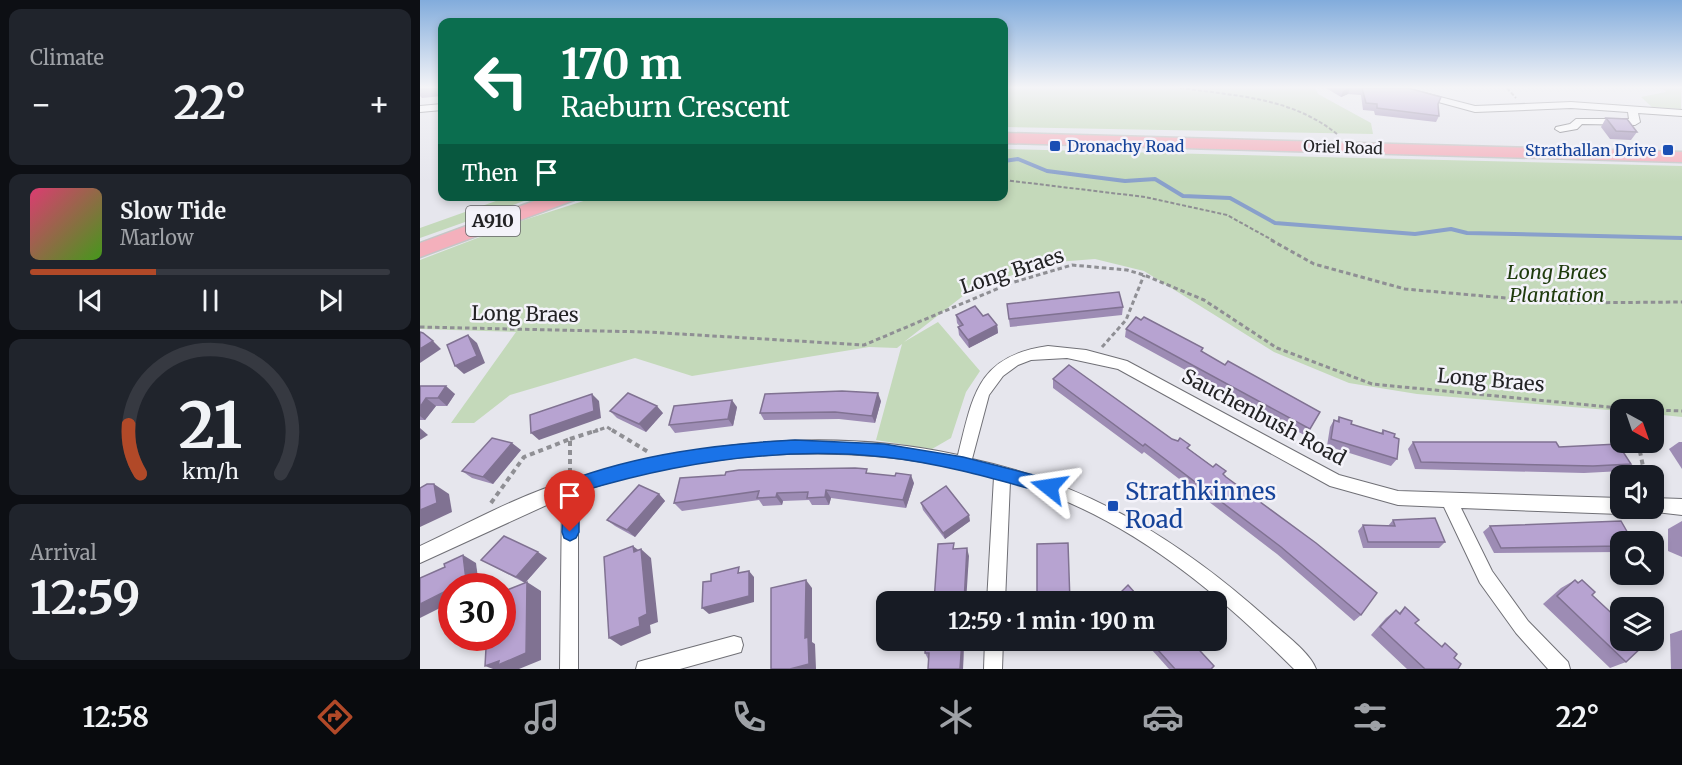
<!DOCTYPE html>
<html lang="en">
<head>
<meta charset="utf-8">
<style>
	:root { --surface:#171b24; --page:#20242c; --text:#f1f3f6; --muted:#9ea1a6; --line:#363941; --accent:#b14928 }
	body { margin:0; font-family:Merriweather,serif; background:var(--page); color:var(--text); height:100vh; display:flex; flex-direction:column; font-size:22px; white-space:nowrap }
	* { box-sizing:border-box; margin:0 }
	p { font-size:20px; color:var(--muted) }
	.icon { flex:none; width:33px; height:33px; fill:none; stroke:currentColor; stroke-width:2; stroke-linecap:round; stroke-linejoin:round }
	.map { position:relative; flex:1; overflow:hidden }
	.details { display:flex; flex-direction:column; gap:9px; padding:9px; background:#0d0f14; width:420px }
	.details>* { flex:none }
	.guide { position:absolute; left:18px; top:18px; width:570px; height:183px; border-radius:12px; box-shadow:0 3px 9px #0003; background:#0b6e4f; color:#fff; overflow:hidden }
	.needle { width:39px; rotate:140deg }
	.fabs { position:absolute; left:1190px; top:399px; display:grid; gap:12px }
	.fabs a { display:grid; place-items:center; width:54px; height:54px; border-radius:12px; background:var(--surface); box-shadow:0 3px 9px #0003; font-size:30px }
	.speed { position:absolute; left:18px; top:573px; display:flex; gap:12px; font-size:30px; font-weight:700; text-align:center }
	.speed>* { display:grid; place-content:center; width:78px; height:78px; border-radius:50%; background:var(--surface); box-shadow:0 3px 9px #0003; line-height:1 }
	.speed .limit { border:9px solid #d22; background:#fff; color:#111 }
	.pin { position:absolute; display:grid; place-items:center; width:51px; height:51px; color:#fff; margin:-62px -26px; border-radius:50% 50% 50% 0; rotate:-45deg; box-shadow:0 0 6px #0007 }
	.pin .icon { rotate:45deg }
	.me { position:absolute; width:66px; margin:-33px; rotate:285deg; stroke-linejoin:round; filter:drop-shadow(0 0 4px #0008) }
	.turn { display:flex; align-items:center; gap:21px; height:126px; padding:0 24px; font-size:27px }
	.turn .icon { width:78px; height:78px; stroke-width:2.5 }
	.turn b { display:block; font-size:42px; line-height:51px }
	.then { display:flex; align-items:center; height:57px; padding:0 24px; background:#0003; gap:12px; font-size:22px }
	.big { font-size:45px; font-weight:700; line-height:1.1 }
	.details .card { flex:1; display:flex; flex-direction:column; justify-content:center; gap:9px; min-width:0; padding:0 21px; border-radius:12px; background:var(--page) }
	.details .dial { align-items:center; gap:0 }
	.dial svg { height:156px; overflow:visible; fill:none; stroke:var(--line); stroke-width:7; stroke-linecap:round; text-anchor:middle }
	.dial text { fill:var(--text); stroke:none }
	.song { display:flex; align-items:center; gap:18px }
	.cover { width:72px; height:72px; border-radius:9px; background:linear-gradient(135deg,hsl(340 70% 55%),hsl(100 70% 35%)) }
	.played { height:6px; border-radius:3px; background:linear-gradient(90deg,var(--accent) 35%,var(--line) 35%) }
	.keys { display:flex; justify-content:space-around; direction:ltr }
	.heat { display:flex; justify-content:space-between; align-items:center; font-size:33px; direction:ltr }
	.trip { position:absolute; left:456px; top:591px; width:351px; height:60px; border-radius:12px; background:var(--surface); box-shadow:0 3px 9px #0003; font-weight:700; line-height:60px; text-align:center }
	.menu { display:flex; height:96px; justify-content:space-around; align-items:center; background:#090b0e; color:var(--muted) }
	.menu .icon { width:42px; height:42px }
	.menu .on { color:var(--accent) }
	.menu b { font-size:27px; color:var(--text) }
	main { display:flex; flex:1; min-height:0 }
	.map>svg:first-child { display:block }
	.green { fill:#c4d9ba }
	.lines { fill:none; stroke-linecap:round; stroke-linejoin:round }
	.stream { stroke:#89a0cb; stroke-width:4 }
	.street-casing { stroke:#707076; stroke-width:2 }
	.primary-casing { stroke:#c6c6c6; stroke-width:3 }
	.path-far2 { stroke:#8f8f94; stroke-width:2; stroke-dasharray:4 2; stroke-linecap:butt }
	.path-far1 { stroke:#8f8f94; stroke-width:3; stroke-dasharray:4.5 3; stroke-linecap:butt }
	.path { stroke:#8f8f94; stroke-width:4; stroke-dasharray:5 4; stroke-linecap:butt }
	.street { fill:#fff; fill-rule:evenodd }
	.primary { fill:#f4b0bc; fill-rule:evenodd }
	.wall { fill:#9d8cb4 }
	.shaded-wall { fill:#807292 }
	.building { fill:#b7a3d1; stroke:#807292; stroke-width:1.5 }
	.route { fill:#1a73e8; stroke:#114b97; stroke-width:1.5 }
	.transit-dot { fill:#1a4fb4; stroke:#f4f3fa; stroke-width:2 }
	.labels { text-anchor:middle; stroke-width:5; stroke-linejoin:round; paint-order:stroke }
	.far-transit-label { font-size:16px; fill:#164399; stroke:#f4f3fa; text-anchor:start }
	.far-street-label { font-size:16px; fill:#232325; stroke:#f4f3fa }
	.shield { fill:#f4f3fa; stroke:#626165; stroke-width:1.5 }
	.shield-label { font-size:18px; font-weight:bold; fill:#232325 }
	.street-label { font-size:20px; fill:#232325; stroke:#f4f3fa }
	.park-label { font-size:20px; font-style:italic; fill:#1f3b0d; stroke:#f4f3fa }
	.near-transit-label { font-size:24px; fill:#164399; stroke:#f4f3fa; text-anchor:start }
</style>
</head>
<body>
<main>
<section class="details">
<div class="card"><p>Climate</p>
<div class="heat"><a>−</a><b class="big">22°</b><a>+</a></div>
</div>
<div class="card">
<div class="song"><i class="cover"></i><div><b>Slow Tide</b><p>Marlow</p></div></div>
<div class="played"></div>
<div class="keys"><svg class="icon" aria-label="previous" viewBox="0 0 24 24"><path d="M18 5L8 12l10 7zM5 5v14"/></svg><svg class="icon" aria-label="pause" viewBox="0 0 24 24"><path d="M8 5v14M16 5v14"/></svg><svg class="icon" aria-label="next" viewBox="0 0 24 24"><path d="M6 5l10 7-10 7zM19 5v14"/></svg></div>
</div>
<div class="card dial"><svg viewBox="0 0 100 80">
<path d="M14 69A42 42 0 1 1 86 69"/>
<path d="M14 69A42 42 0 0 1 8 44" stroke="#b14928"/>
<text x="50" y="56" font-size="32" font-weight="700">21</text>
<text x="50" y="72" font-size="11">km/h</text>
</svg></div>
<div class="card"><p>Arrival</p><b class="big">12:59</b></div>
</section>
<div class="map">
<svg width="1262" height="669" viewBox="0 0 1262 669">
	<rect width="100%" height="100%" fill="#e6e6ed"/>
	<g class="green">
		<path d="M584 88H895L898 94 951 123 953 134 584 127Z"/>
		<path d="M1242 88H1261V109L1232 107 1221 97 1246 92Z"/>
		<path d="M584 149 1262 166V417L1233 414V410L1200 411 997 394 929 383 854 352 724 271 675 259 624 263 548 292 484 342 518 322 560 371 546 392 531 438 512 449 456 440 482 344 477 348 449 347 272 376 215 358 90 395 54 423H31L96 332 0 329V260L104 220 176 197 584 196Z"/>
		<path d="M90 196 115 197 0 238V228Z"/>
	</g>
	<g class="lines">
		<path class="stream" d="M584 161 598 159 627 171 705 181 735 179 763 196 810 198 855 223 995 234 1031 229 1047 233 1262 238"/>
		<defs>
			<g id="street">
				<path d="M967 88H985L1055 106 1151 102 1262 110V116L1218 113 1220 122 1215 125 1162 124 1157 129 1140 132 1135 129 1136 127 1150 124 1156 119H1209L1208 112 1151 108 1055 112Z"/>
				<path d="M22 104V110L0 112V106Z"/>
				<path d="M628 346 666 350 707 361 919 475 978 491 1200 498V508H1207L1200 514 1041 508 1072 571 1108 621 1148 662 1150 669H1128L1096 633 1060 583 1024 507 978 505 910 486 698 369 647 358 611 360 598 365 583 376 569 395 552 459C669 484 761 541 849 620 863 633 890 652 896 669H874C808 603 736 541 650 503 631 495 610 489 590 481L585 602H567L574 477C554 473 536 468 516 464 420 446 315 452 220 474 199 479 178 486 158 492V669H140L142 498 0 563V546C49 523 99 495 150 480 275 442 409 427 538 455 553 395 557 356 628 346Z"/>
				<path d="M1233 498 1262 499V515L1227 511 1226 508H1233Z"/>
				<path d="M314 636 321 638 323 645 321 652 314 654 260 669H216L218 662 225 660Z"/>
				<path d="M565 640H583L582 669H564Z"/>
			</g>
			<g id="primary">
				<path d="M584 133 1262 152V162L584 143Z"/>
				<path d="M128 196H156L154 200 0 257V243Z"/>
			</g>
		</defs>
		<use href="#street" class="street-casing"/>
		<use href="#primary" class="primary-casing"/>
		<g class="path-far2">
			<path d="M760 88C816 96 871 97 917 134"/>
			<path d="M1087 88 1096 98"/>
			<path d="M584 180 725 197 807 215 854 241"/>
		</g>
		<g class="path-far1">
			<path d="M851 240 894 264 985 289 1142 303 1262 302"/>
			<path d="M0 327 227 332 444 345 591 283 652 265 707 270 724 275 784 300 857 348 952 384 1210 409 1262 411"/>
			<path d="M682 347 706 320 724 275"/>
			<path d="M173 432 187 427 195 432"/>
		</g>
		<g class="path">
			<path d="M192 430 230 453"/>
			<path d="M150 439 178 430"/>
			<path d="M1218 442 1225 476"/>
			<path d="M71 503 104 457 150 439V473"/>
		</g>
		<use href="#street" class="street"/>
		<use href="#primary" class="primary"/>
	</g>
	<g class="wall">
		<path d="M0 88H22V96L2 98 0 96Z"/>
		<path d="M906 88H988L1018 104 1019 116 1016 122 955 115 954 111 943 110 941 95 928 94 921 97Z"/>
		<path d="M1186 118 1217 132 1211 140 1190 139 1181 127Z"/>
		<path d="M587 304 703 307 702 315 590 327Z"/>
		<path d="M536 315 563 316 577 325 578 333 549 348 539 335 538 327H540L537 323Z"/>
		<path d="M706 329 782 352 805 365 900 412 886 436 705 337Z"/>
		<path d="M633 379 752 439 769 449 804 475 941 615 934 621 857 554 724 452 722 454 633 388Z"/>
		<path d="M0 386 35 394 27 406H16L5 420H0Z"/>
		<path d="M461 401 455 423 419 419 344 420 340 413Z"/>
		<path d="M317 407 313 426 255 433 249 425Z"/>
		<path d="M190 411 243 413 226 432 197 418Z"/>
		<path d="M919 417 931 424 961 433 963 430 977 459 971 466 907 446 910 427 914 420 917 421Z"/>
		<path d="M993 442 1139 447 1211 464 1202 471 1164 473 995 469 988 449Z"/>
		<path d="M1259 442H1262V469L1249 449Z"/>
		<path d="M101 450 73 484 52 478 42 471Z"/>
		<path d="M449 473 494 483 486 508 411 498 409 505H392L389 500 363 501 362 505 343 506 339 500 262 511 254 503 305 475Z"/>
		<path d="M239 494 245 501 215 537 195 526 187 520Z"/>
		<path d="M501 503 550 521 525 539 503 510Z"/>
		<path d="M973 520 1025 542 1019 548H943L938 531 943 525 968 526Z"/>
		<path d="M1262 521V557L1248 551V529Z"/>
		<path d="M1070 526 1200 542V552L1074 553 1063 532Z"/>
		<path d="M127 558 105 583 61 560Z"/>
		<path d="M1155 580 1158 582 1162 580 1172 595 1206 662 1190 668 1123 604 1141 588Z"/>
		<path d="M985 607 995 623 1021 646 1025 643 1034 658 1038 669H987L951 635 966 618 976 610 979 613Z"/>
		<path d="M1262 630V669H1251L1250 634Z"/>
		<path d="M506 640H544L543 669 508 659 505 653Z"/>
		<path d="M723 640H770L794 666 792 669H749Z"/>
	</g>
	<g class="shaded-wall">
		<path d="M17 88H22V96Z"/>
		<path d="M928 88H930L928 94 921 97 923 91Z"/>
		<path d="M577 325 578 333 549 348 548 340Z"/>
		<path d="M48 335 57 343 65 363 44 374 35 366Z"/>
		<path d="M13 341 21 349 0 363V349Z"/>
		<path d="M26 386 35 394 27 406 18 398Z"/>
		<path d="M458 393 461 401 455 423 452 416Z"/>
		<path d="M172 394 179 401 181 418 119 440 111 433Z"/>
		<path d="M6 398 16 406 5 420 0 416V407Z"/>
		<path d="M312 400 317 407 313 426 308 419Z"/>
		<path d="M237 406 243 413 226 432 219 424Z"/>
		<path d="M0 428 8 435 0 440Z"/>
		<path d="M92 443 101 450 73 484 63 477Z"/>
		<path d="M491 475 494 483 486 508 483 500Z"/>
		<path d="M14 484 29 494 32 512 0 527V510Z"/>
		<path d="M406 490 411 498 409 505 405 497Z"/>
		<path d="M357 493 363 501 362 505 356 497Z"/>
		<path d="M239 494 245 501 215 537 207 530Z"/>
		<path d="M549 515 550 521 525 539 523 533Z"/>
		<path d="M213 546 221 552V549L231 558 238 622 230 625 231 633 201 646 189 638 219 618Z"/>
		<path d="M547 548 549 556 546 602H544Z"/>
		<path d="M118 552 127 558 105 583 96 577Z"/>
		<path d="M43 555 56 563 59 586H34Z"/>
		<path d="M329 571 334 577V602L289 614 282 608Z"/>
		<path d="M386 580 392 588V642L395 644 396 669H370L385 638Z"/>
		<path d="M107 582 121 591V660L99 669H73L65 666Z"/>
		<path d="M32 588V602L0 618V604Z"/>
		<path d="M542 640H544L543 669H540Z"/>
	</g>
	<g class="building">
		<path d="M0 88H16L0 90Z"/>
		<path d="M942 88H988L1021 97 1018 104 1019 116 957 108V104L946 103Z"/>
		<path d="M1186 118 1207 119 1217 132 1196 131Z"/>
		<path d="M699 292 703 307 589 319 587 304Z"/>
		<path d="M555 306 563 316 568 314 577 325 548 340 538 327 543 325 536 315Z"/>
		<path d="M716 317 721 320 724 317 783 348 781 351 805 365 808 361 900 412 890 429 706 329Z"/>
		<path d="M0 332 3 333 13 341 0 349Z"/>
		<path d="M48 335 57 356 35 366 27 345Z"/>
		<path d="M649 365 752 439 758 441 760 438 770 445 767 448 793 467 796 464 806 471 803 474 806 477 896 543 957 593 941 615 861 547 725 444 723 446 633 379Z"/>
		<path d="M0 386H26L18 398H6L0 407Z"/>
		<path d="M422 391 458 393 452 416 415 412 340 413 345 394Z"/>
		<path d="M208 393 237 406 219 424 190 411Z"/>
		<path d="M172 394 174 411 111 433 110 415Z"/>
		<path d="M312 400 308 419 249 425 254 406Z"/>
		<path d="M919 417 932 421 931 424 963 434V430L975 434 974 437 979 439 977 459 911 439 914 420 919 422Z"/>
		<path d="M72 438 92 443 63 477 42 471Z"/>
		<path d="M993 442H1136L1139 447 1198 444 1211 464 1173 466 1001 462Z"/>
		<path d="M435 468 447 469 446 473 475 476 476 473 491 475 483 500 406 490 405 497 387 498 388 492 357 493 356 497 337 498 339 491 254 503 260 478 305 475 306 472 319 470Z"/>
		<path d="M7 484H14L17 503 0 510V488Z"/>
		<path d="M219 485 239 494 207 530 187 520Z"/>
		<path d="M526 486 549 515 523 533 501 503Z"/>
		<path d="M1015 518 1025 542H948L943 525 975 526 973 520Z"/>
		<path d="M1201 521 1213 542H1200V546L1081 548 1070 526Z"/>
		<path d="M84 536 118 552 96 577 61 560Z"/>
		<path d="M534 543 533 549 547 548 544 602H514L518 544Z"/>
		<path d="M648 543 650 602H617V544Z"/>
		<path d="M213 546 214 552 221 549 227 614 219 618 220 626 189 638 184 557Z"/>
		<path d="M43 555 46 580 34 586H32V588L0 604V578L25 567 24 564Z"/>
		<path d="M319 567 318 573 329 571V596L282 608 283 582 291 581V574Z"/>
		<path d="M386 580 385 638 388 637 389 664 370 669H351V588Z"/>
		<path d="M1155 580 1158 583 1162 580 1175 592 1172 595 1200 621V640H1224L1222 642 1225 644 1206 662 1137 596Z"/>
		<path d="M107 582 106 653 78 665 79 661 65 666 66 648 72 646 73 638H82V592Z"/>
		<path d="M708 585 723 602H691Z"/>
		<path d="M985 607 999 620 995 623 1022 647 1025 643 1037 654 1034 658 1041 664 1038 669H1005L960 627 976 610 980 614Z"/>
		<path d="M506 640H542L540 669H508L509 653H505Z"/>
		<path d="M729 640H770L794 666 791 669H755Z"/>
	</g>
	<linearGradient id="sky" x2="0" y2="1"><stop stop-color="#82acdc"/><stop offset="0.48" stop-color="#f4f4f7"/><stop offset="1" stop-color="#f4f4f7" stop-opacity="0"/></linearGradient>
	<rect width="1262" height="182" fill="url(#sky)"/>
	<path class="route" d="M375 440 464 444 543 457 629 479 634 482 637 487 634 492 629 494C575 479 520 463 464 457 361 446 258 462 159 492V532L156 538 150 541 144 538 142 532 145 482C218 454 298 444 375 440Z"/>
	<g class="transit-dot">
		<rect x="629" y="140" width="12" height="12" rx="3"/>
		<rect x="1242" y="144" width="12" height="12" rx="3"/>
		<rect x="687" y="500" width="12" height="12" rx="3"/>
	</g>
	<g class="labels">
		<g class="far-transit-label">
			<text x="647" y="152">Dronachy Road</text>
			<text x="1236" y="156" text-anchor="end">Strathallan Drive</text>
		</g>
		<g class="far-street-label">
			<text transform="translate(923 147) rotate(2)" y="6">Oriel Road</text>
		</g>
		<rect class="shield" x="46" y="206" width="54" height="30" rx="4.5"/>
		<g class="shield-label">
			<text x="73" y="227">A910</text>
		</g>
		<g class="street-label">
			<text transform="translate(592 271) rotate(-18)" y="7">Long Braes</text>
			<text transform="translate(105 314) rotate(1)" y="7">Long Braes</text>
			<text transform="translate(1071 380) rotate(5)" y="7">Long Braes</text>
			<text transform="translate(844 417) rotate(28)" y="7">Sauchenbush Road</text>
		</g>
		<g class="park-label">
			<text x="1137" y="279">Long Braes<tspan x="1137" dy="23">Plantation</tspan></text>
		</g>
		<g class="near-transit-label">
			<text x="705" y="500">Strathkinnes<tspan x="705" dy="28">Road</tspan></text>
		</g>
	</g>
</svg>
<div class="fabs">
<a><svg class="needle" viewBox="-14 -14 28 28"><path d="M0-13l5 13h-10z" fill="#e53935"/><path d="M0 13l5-13h-10z" fill="#9ea1a6"/></svg></a>
<a><svg class="icon" aria-label="sound" viewBox="0 0 24 24"><path d="M4 9h4l5-4v14l-5-4H4zM17 9q2 3 0 6"/></svg></a>
<a><svg class="icon" aria-label="search" viewBox="0 0 24 24"><circle cx="10" cy="10" r="6"/><path d="M15 15l6 6"/></svg></a>
<a><svg class="icon" aria-label="layers" viewBox="0 0 24 24"><path d="M12 4l9 5-9 5-9-5zM3 14l9 5 9-5"/></svg></a>
</div>
<div class="speed"><div class="limit">30</div></div>
<div class="pin" style="left:150px;top:532px;background:#d93025"><svg class="icon" aria-label="arrive" viewBox="0 0 24 24"><path d="M6 21V4h12l-3 4 3 4H6"/></svg></div>
<svg class="me" style="left:629px;top:487px" viewBox="-20 -20 40 40"><path d="M0-17L14 15 0 8-14 15z" fill="#1a73e8" stroke="#fff" stroke-width="4"/></svg>
<div class="trip">12:59 · 1 min · 190 m</div>
<div class="guide">
<div class="turn"><svg class="icon" aria-label="left" viewBox="0 0 24 24"><path d="M17 20v-9H6M10 6l-5 5 5 5"/></svg><div><b>170 m</b>Raeburn Crescent</div></div>
<div class="then">Then<svg class="icon" aria-label="arrive" viewBox="0 0 24 24"><path d="M6 21V4h12l-3 4 3 4H6"/></svg></div>
</div>
</div>
</main>
<nav class="menu">
<b>12:58</b>
<svg class="icon on" aria-label="directions" viewBox="0 0 24 24"><path d="M12 3l9 9-9 9-9-9zM9 14v-3h6M13 9l2 2-2 2"/></svg>
<svg class="icon" aria-label="music" viewBox="0 0 24 24"><path d="M9 18V5l10-2v13"/><circle cx="6" cy="18" r="3"/><circle cx="16" cy="16" r="3"/></svg>
<svg class="icon" aria-label="phone" viewBox="0 0 24 24"><path d="M5 4h4l2 5-3 2q2 4 5 5l2-3 5 2v4C11 20 4 13 5 4z"/></svg>
<svg class="icon" aria-label="climate" viewBox="0 0 24 24"><path d="M12 3v18M4 7l16 10M4 17L20 7"/></svg>
<svg class="icon" aria-label="car" viewBox="0 0 24 24"><path d="M5 17H2v-5l4-1 3-4h7l3 4 3 1v5h-3M9 17h6M6 11h13"/><circle cx="7" cy="17" r="2"/><circle cx="17" cy="17" r="2"/></svg>
<svg class="icon" aria-label="filters" viewBox="0 0 24 24"><path d="M4 7h16M4 17h16"/><circle cx="9" cy="7" r="2"/><circle cx="15" cy="17" r="2"/></svg>
<b>22°</b>
</nav>
</body>
</html>
